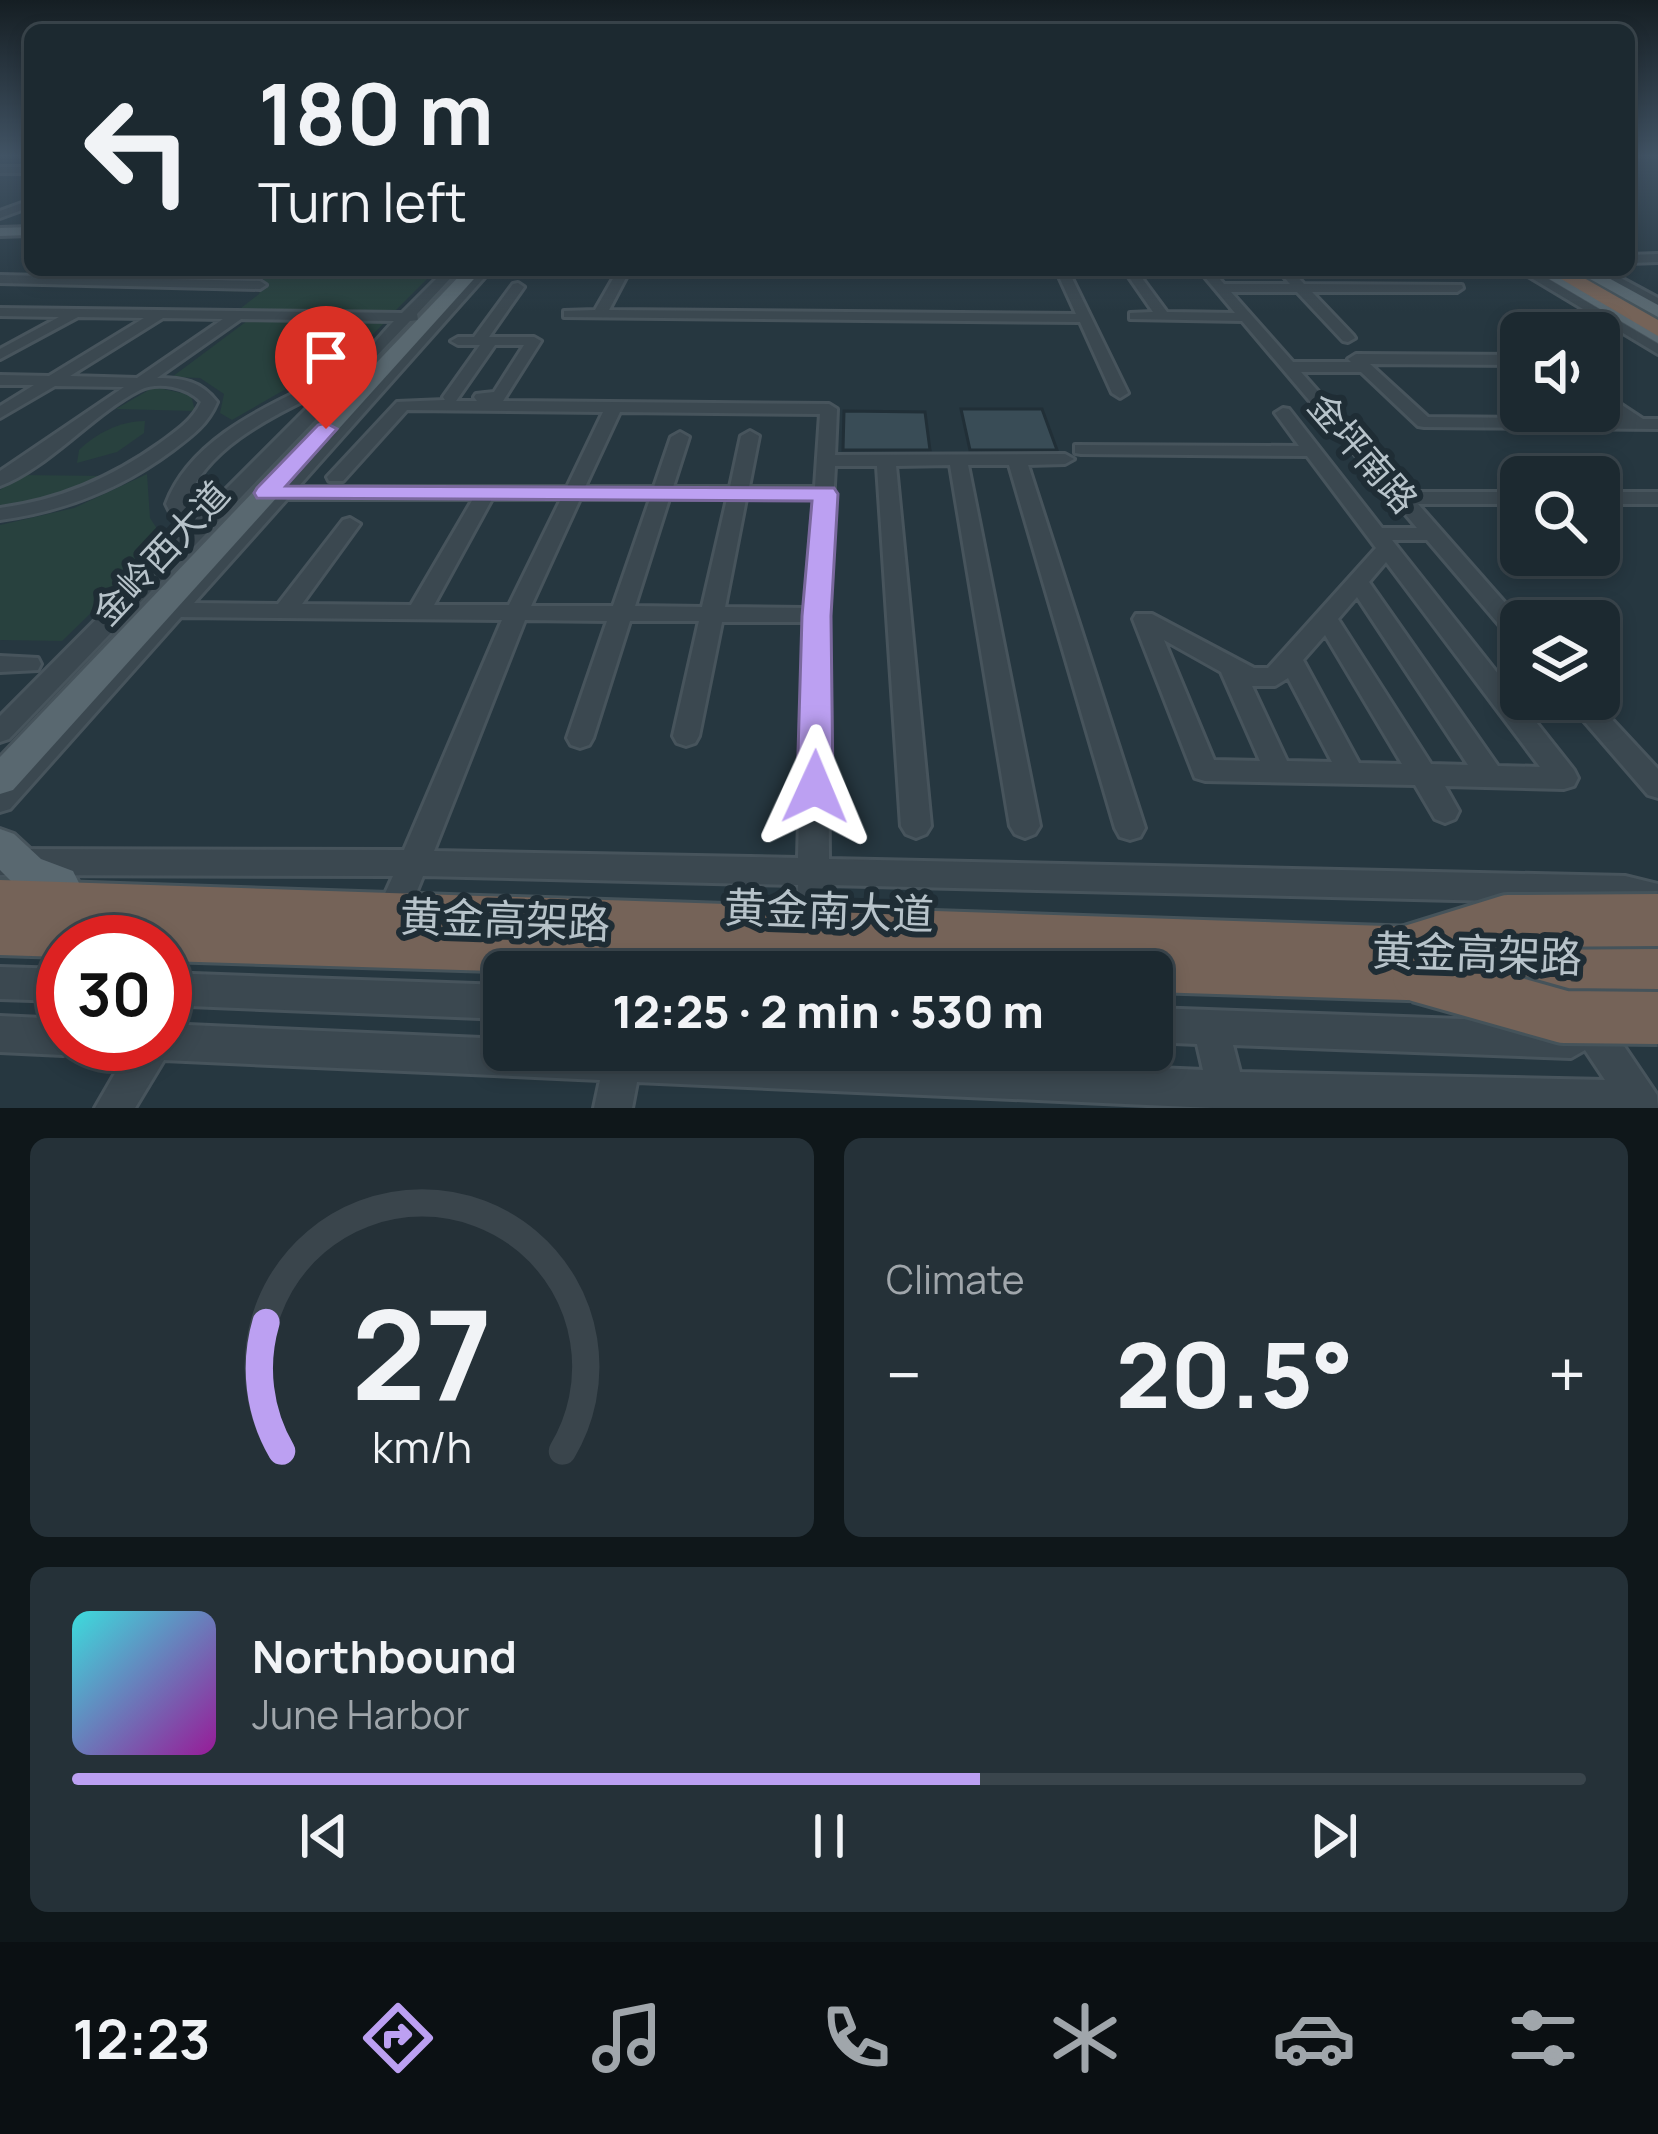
<!DOCTYPE html>
<html lang="en">
<head>
<meta charset="utf-8">
<style>
	:root { --surface:#1c2930; --page:#253138; --text:#f1f3f6; --muted:#a0a6ab; --line:#3a454c; --accent:#bca0f2 }
	body { margin:0; font-family:Manrope,"Noto Sans SC",sans-serif; background:var(--page); color:var(--text); height:100vh; display:flex; flex-direction:column; font-size:45px; white-space:nowrap }
	* { box-sizing:border-box; margin:0 }
	p { font-size:39px; color:var(--muted) }
	.icon { flex:none; width:66px; height:66px; fill:none; stroke:currentColor; stroke-width:2; stroke-linecap:round; stroke-linejoin:round }
	.map { position:relative; height:1108px; overflow:hidden }
	.panel { display:flex; flex-direction:column; gap:30px; padding:30px; background:#0f171a; flex:1 }
	.panel>* { flex:none }
	.guide { position:absolute; left:24px; top:24px; width:1611px; height:252px; border-radius:18px; box-shadow:0 6px 18px #0003,0 0 0 3px var(--line); background:#1c2930; color:var(--text); overflow:hidden }
	.tools { position:absolute; left:1500px; top:312px; display:grid; gap:24px }
	.tools a { display:grid; place-items:center; width:120px; height:120px; border-radius:18px; background:var(--surface); box-shadow:0 6px 18px #0003,0 0 0 3px var(--line); font-size:60px }
	.speed { position:absolute; left:36px; top:915px; display:flex; gap:24px; font-size:60px; font-weight:700; text-align:center }
	.speed>* { display:grid; place-content:center; width:156px; height:156px; border-radius:50%; background:var(--surface); box-shadow:0 6px 18px #0003,0 0 0 3px var(--line); line-height:1 }
	.speed .limit { border:18px solid #d22; background:#fff; color:#111 }
	.pin { position:absolute; display:grid; place-items:center; width:102px; height:102px; color:#fff; margin:-123px -51px; border-radius:50% 50% 50% 0; rotate:-45deg; box-shadow:0 0 12px #0007 }
	.pin .icon { rotate:45deg }
	.me { position:absolute; width:132px; margin:-66px; rotate:1deg; stroke-linejoin:round; filter:drop-shadow(0 0 9px #0008) }
	.turn { display:flex; align-items:center; gap:42px; height:252px; padding:0 36px; font-size:54px }
	.turn .icon { width:156px; height:156px; stroke-width:2.5 }
	.turn b { display:block; font-size:84px; line-height:102px }
	.big { font-size:90px; font-weight:800; line-height:1.1 }
	.panel .tile { flex:1; display:flex; flex-direction:column; justify-content:center; gap:18px; min-width:0; padding:0 42px; border-radius:18px; background:var(--page) }
	.panel .dial { align-items:center; gap:0 }
	.dial svg { height:312px; overflow:visible; fill:none; stroke:var(--line); stroke-width:7; stroke-linecap:round; text-anchor:middle }
	.dial text { fill:var(--text); stroke:none }
	.song { display:flex; align-items:center; gap:36px }
	.cover { width:144px; height:144px; border-radius:18px; background:linear-gradient(135deg,hsl(180 70% 55%),hsl(300 70% 35%)) }
	.played { height:12px; border-radius:6px; background:linear-gradient(90deg,var(--accent) 60%,var(--line) 60%) }
	.keys { display:flex; justify-content:space-around; direction:ltr }
	.heat { display:flex; justify-content:space-between; align-items:center; font-size:66px; direction:ltr }
	.panel .tiles { flex:1; display:grid; gap:30px; grid-template-columns:1fr 1fr }
	.tile:last-child { grid-column:span 2 }
	.trip { position:absolute; left:483px; top:951px; width:690px; height:120px; border-radius:18px; background:var(--surface); box-shadow:0 6px 18px #0003,0 0 0 3px var(--line); font-weight:800; line-height:120px; text-align:center }
	.tab-bar { display:flex; height:192px; justify-content:space-around; align-items:center; background:#0b1013; color:var(--muted) }
	.tab-bar .icon { width:84px; height:84px }
	.tab-bar .active { color:var(--accent) }
	.tab-bar b { font-size:54px; color:var(--text) }
	.map>svg:first-child { display:block }
	.green { fill:#28413e }
	.building { fill:#394c56; stroke:#212f37; stroke-width:3 }
	.lines { fill:none; stroke-linecap:round; stroke-linejoin:round }
	.minor-casing { stroke:#47545c; stroke-width:6 }
	.major-casing { stroke:#47545c; stroke-width:6 }
	.highway-casing { stroke:#45535a; stroke-width:6 }
	.minor { fill:#3b4850; fill-rule:evenodd }
	.major { fill:#596870; fill-rule:evenodd }
	.highway { fill:#756358; fill-rule:evenodd }
	.highway-bridge-casing { stroke:#45535a; stroke-width:58; stroke-linecap:butt }
	.highway-bridge { stroke:#756358; stroke-width:52 }
	.route { fill:#bca0f2; stroke:#7a689d; stroke-width:3 }
	.labels { text-anchor:middle; stroke-width:12; stroke-linejoin:round; paint-order:stroke }
	.street-label { font-size:36px; fill:#b7c3ca; stroke:#1f2d35 }
	.near-street-label { font-size:42px; fill:#b7c3ca; stroke:#1f2d35 }
</style>
</head>
<body>
<div class="map">
<svg width="1658" height="1108" viewBox="0 0 1658 1108">
	<rect width="100%" height="100%" fill="#263740"/>
	<g class="green">
		<path d="M267 270H436L392 314 236 312 259 294Z"/>
		<path d="M251 318 387 320 339 369 298 382 232 420 220 413 224 394 200 378 172 377Z"/>
		<path d="M154 387 191 395 195 411 116 409Z"/>
		<path d="M145 421 144 433 117 452 77 463 79 450C97 433 120 421 145 421Z"/>
		<path d="M147 474 150 518 165 541 62 641 0 640V525L74 508Z"/>
		<path d="M20 475 109 476 30 504 0 508V490Z"/>
	</g>
	<g class="building">
		<path d="M961 409H1042L1057 450H970Z"/>
		<path d="M844 411 925 412 930 450H843Z"/>
	</g>
	<g class="lines">
		<defs>
			<g id="minor">
				<rect x="0" y="167" width="30" height="6"/>
				<path d="M30 200V207L0 218V211Z"/>
				<path d="M1658 254V262L1629 263V255Z"/>
				<path d="M445 270H458L417 314 418 320 410 321 9 739 0 742V716L185 530 175 522 166 504C188 445 253 412 307 387 317 382 332 379 341 374 360 363 378 337 394 321L241 319 157 378C183 378 201 381 217 402 208 424 192 436 173 450 121 489 65 511 0 520V508C60 500 111 478 160 443 176 431 192 421 201 402 188 387 158 381 140 390 94 413 48 468 0 486V471L124 387 55 386 0 418V406L34 385H0V375L49 376 144 318 78 317 0 359V349L59 317 0 316V308L402 313ZM163 318 223 319 137 378 70 376ZM324 391 196 519 186 504C205 447 273 416 324 391Z"/>
				<path d="M478 270H491L298 487H567L603 412 407 410 343 481H329L327 477 397 402 445 400 443 397 480 345H458L451 341 458 337H474L513 284 518 283 524 287 489 337H534L541 341 503 401 829 404 837 409 835 455 1065 454 1074 459 1065 464 1028 465 1145 828 1140 837 1130 840 1120 837 1115 828 1009 465H968L1040 826 1035 834 1025 838 1015 834 1010 826 950 465 896 466 931 826 926 834 916 838 906 834 901 826 877 466H835L827 615 829 859 1625 876 1658 884V912L1625 904 829 885V910L824 920 813 924 802 920 797 910 798 885 423 876 410 908 399 912 388 908 383 898 393 876 0 875V849L404 850 502 620 181 617 10 809 0 812V782L159 612 161 605 167 603ZM495 345H524L494 392 476 394 474 397 477 401H456ZM620 412 820 414 815 487H749L759 436 750 431 741 436 730 487H673L689 437 680 432 671 437 654 487H585ZM287 499H473L411 605 302 604 360 524 350 518 343 520 278 604 194 603ZM492 499H561L509 605H434ZM580 499H650L613 606H531ZM669 499H727L702 607 635 606ZM746 499H814L805 608 725 607ZM525 620 607 621 567 738 571 745 580 748 589 745 593 738 630 621H699L673 736 677 743 686 746 695 743 699 736 722 622H804L798 858 434 851Z"/>
				<path d="M618 270H630L609 310 1076 314 1056 270H1068L1128 393 1120 398 1112 393 1080 322 564 317V311L595 310Z"/>
				<path d="M1124 270H1136L1167 312 1235 313 1199 270H1212L1224 284H1290L1278 270H1291L1304 284 1462 285 1463 288 1457 292H1312L1353 335 1355 338 1348 342 1343 341 1297 292H1231L1293 362H1351L1348 359 1356 354 1521 355V365L1370 364 1428 417 1621 419 1599 403V390L1643 419H1658V429L1424 427 1418 426 1361 372H1301L1407 492H1521V504H1418L1521 621V644L1513 641 1427 540H1392L1574 770 1578 778 1574 786 1564 789 1445 786 1459 811 1455 819 1445 823 1435 819 1415 785 1205 781 1195 778 1133 619 1136 614H1152L1254 668H1268L1376 548 1307 456 1081 454 1075 453V445L1299 446 1275 413 1283 408 1289 409 1382 528H1417L1242 321 1130 319V313L1153 312ZM1386 562 1540 767 1498 766 1369 582ZM1357 597 1468 765 1431 764 1338 619ZM1325 635 1402 764 1359 763 1303 660ZM1164 640 1221 672 1260 761 1214 760ZM1288 678 1332 762 1287 761 1252 686H1275Z"/>
				<path d="M1518 270H1533L1658 344V354Z"/>
				<path d="M1591 270H1606L1658 298V307Z"/>
				<path d="M0 275 260 281 266 285 260 289 0 283Z"/>
				<rect x="1599" y="492" width="59" height="12"/>
				<path d="M0 656 38 658 41 664 38 670 0 672Z"/>
				<path d="M1565 699H1593L1658 769V798L1648 795Z"/>
				<path d="M0 967 63 969V1001L0 999Z"/>
				<path d="M165 973 504 985V1019L165 1005Z"/>
				<path d="M1589 1007 1601 1012 1657 1095 1658 1108H1213L637 1082 632 1108H594L600 1080 164 1060 135 1108H95L132 1044H165V1024L504 1039V1050H747L1203 1070 1197 1044 1152 1042V1008L1572 1023 1577 1012ZM1233 1045 1571 1058 1585 1050 1605 1080 1240 1072Z"/>
				<path d="M0 1016 63 1019V1044H78L76 1050 63 1055 0 1052Z"/>
			</g>
			<g id="major">
				<path d="M30 227V235L0 236V228Z"/>
				<path d="M465 270H482L13 790 0 794V757Z"/>
				<path d="M1534 270H1554L1658 329V343Z"/>
				<path d="M1574 270H1594L1658 305V317Z"/>
				<path d="M0 829 14 834 41 859 73 871 79 883 73 895 59 900 13 883 0 870Z"/>
			</g>
			<g id="highway">
				<path d="M1546 270H1570L1658 320V336Z"/>
				<path d="M0 880 1658 935V1008L1152 992V972H523L165 961V942H63V957L0 955Z"/>
			</g>
		</defs>
		<use href="#minor" class="minor-casing"/>
		<use href="#major" class="major-casing"/>
		<use href="#highway" class="highway-casing"/>
		<use href="#minor" class="minor"/>
		<use href="#major" class="major"/>
		<use href="#highway" class="highway"/>
		<defs>
			<g id="highway-bridge">
				<path d="M1408 952 1508 921 1658 920"/>
				<path d="M1419 976 1564 1017 1658 1018"/>
			</g>
		</defs>
		<use href="#highway-bridge" class="highway-bridge-casing"/>
		<use href="#highway-bridge" class="highway-bridge"/>
	</g>
	<linearGradient id="sky" x2="0" y2="1"><stop stop-color="#151e23"/><stop offset="0.5" stop-color="#415364"/><stop offset="1" stop-color="#415364" stop-opacity="0"/></linearGradient>
	<rect width="1658" height="311" fill="url(#sky)"/>
	<path class="route" d="M326 423 337 429 286 486 834 488 838 494 831 616 833 787 828 797 815 802 802 797 797 787 802 616 812 501 257 498 254 493 257 488 318 425Z"/>
	<g class="labels">
		<g class="street-label">
			<text transform="translate(1363 453) rotate(49)" y="13">金坪南路</text>
			<text transform="translate(161 553) rotate(-47)" y="13">金岭西大道</text>
		</g>
		<g class="near-street-label">
			<text transform="translate(829 911) rotate(2)" y="15">黄金南大道</text>
			<text transform="translate(505 920) rotate(2)" y="15">黄金高架路</text>
			<text transform="translate(1477 954) rotate(2)" y="15">黄金高架路</text>
		</g>
	</g>
</svg>
<div class="tools">
<a><svg class="icon" aria-label="sound" viewBox="0 0 24 24"><path d="M4 9h4l5-4v14l-5-4H4zM17 9q2 3 0 6"/></svg></a>
<a><svg class="icon" aria-label="search" viewBox="0 0 24 24"><circle cx="10" cy="10" r="6"/><path d="M15 15l6 6"/></svg></a>
<a><svg class="icon" aria-label="layers" viewBox="0 0 24 24"><path d="M12 4l9 5-9 5-9-5zM3 14l9 5 9-5"/></svg></a>
</div>
<div class="speed"><div class="limit">30</div></div>
<div class="pin" style="left:326px;top:429px;background:#d93025"><svg class="icon" aria-label="arrive" viewBox="0 0 24 24"><path d="M6 21V4h12l-3 4 3 4H6"/></svg></div>
<svg class="me" style="left:815px;top:787px" viewBox="-20 -20 40 40"><path d="M0-17L14 15 0 8-14 15z" fill="#bca0f2" stroke="#fff" stroke-width="4"/></svg>
<div class="trip">12:25 · 2 min · 530 m</div>
<div class="guide">
<div class="turn"><svg class="icon" aria-label="left" viewBox="0 0 24 24"><path d="M17 20v-9H6M10 6l-5 5 5 5"/></svg><div><b>180 m</b>Turn left</div></div>
</div>
</div>
<section class="panel">
<div class="tiles">
<div class="tile dial"><svg viewBox="0 0 100 80">
<path d="M14 69A42 42 0 1 1 86 69"/>
<path d="M14 69A42 42 0 0 1 10 36" stroke="#bca0f2"/>
<text x="50" y="56" font-size="32" font-weight="700">27</text>
<text x="50" y="72" font-size="11">km/h</text>
</svg></div>
<div class="tile"><p>Climate</p>
<div class="heat"><a>−</a><b class="big">20.5°</b><a>+</a></div>
</div>
<div class="tile">
<div class="song"><i class="cover"></i><div><b>Northbound</b><p>June Harbor</p></div></div>
<div class="played"></div>
<div class="keys"><svg class="icon" aria-label="previous" viewBox="0 0 24 24"><path d="M18 5L8 12l10 7zM5 5v14"/></svg><svg class="icon" aria-label="pause" viewBox="0 0 24 24"><path d="M8 5v14M16 5v14"/></svg><svg class="icon" aria-label="next" viewBox="0 0 24 24"><path d="M6 5l10 7-10 7zM19 5v14"/></svg></div>
</div>
</div>
</section>
<nav class="tab-bar">
<b>12:23</b>
<svg class="icon active" aria-label="directions" viewBox="0 0 24 24"><path d="M12 3l9 9-9 9-9-9zM9 14v-3h6M13 9l2 2-2 2"/></svg>
<svg class="icon" aria-label="music" viewBox="0 0 24 24"><path d="M9 18V5l10-2v13"/><circle cx="6" cy="18" r="3"/><circle cx="16" cy="16" r="3"/></svg>
<svg class="icon" aria-label="phone" viewBox="0 0 24 24"><path d="M5 4h4l2 5-3 2q2 4 5 5l2-3 5 2v4C11 20 4 13 5 4z"/></svg>
<svg class="icon" aria-label="climate" viewBox="0 0 24 24"><path d="M12 3v18M4 7l16 10M4 17L20 7"/></svg>
<svg class="icon" aria-label="car" viewBox="0 0 24 24"><path d="M5 17H2v-5l4-1 3-4h7l3 4 3 1v5h-3M9 17h6M6 11h13"/><circle cx="7" cy="17" r="2"/><circle cx="17" cy="17" r="2"/></svg>
<svg class="icon" aria-label="filters" viewBox="0 0 24 24"><path d="M4 7h16M4 17h16"/><circle cx="9" cy="7" r="2"/><circle cx="15" cy="17" r="2"/></svg>
</nav>
</body>
</html>
